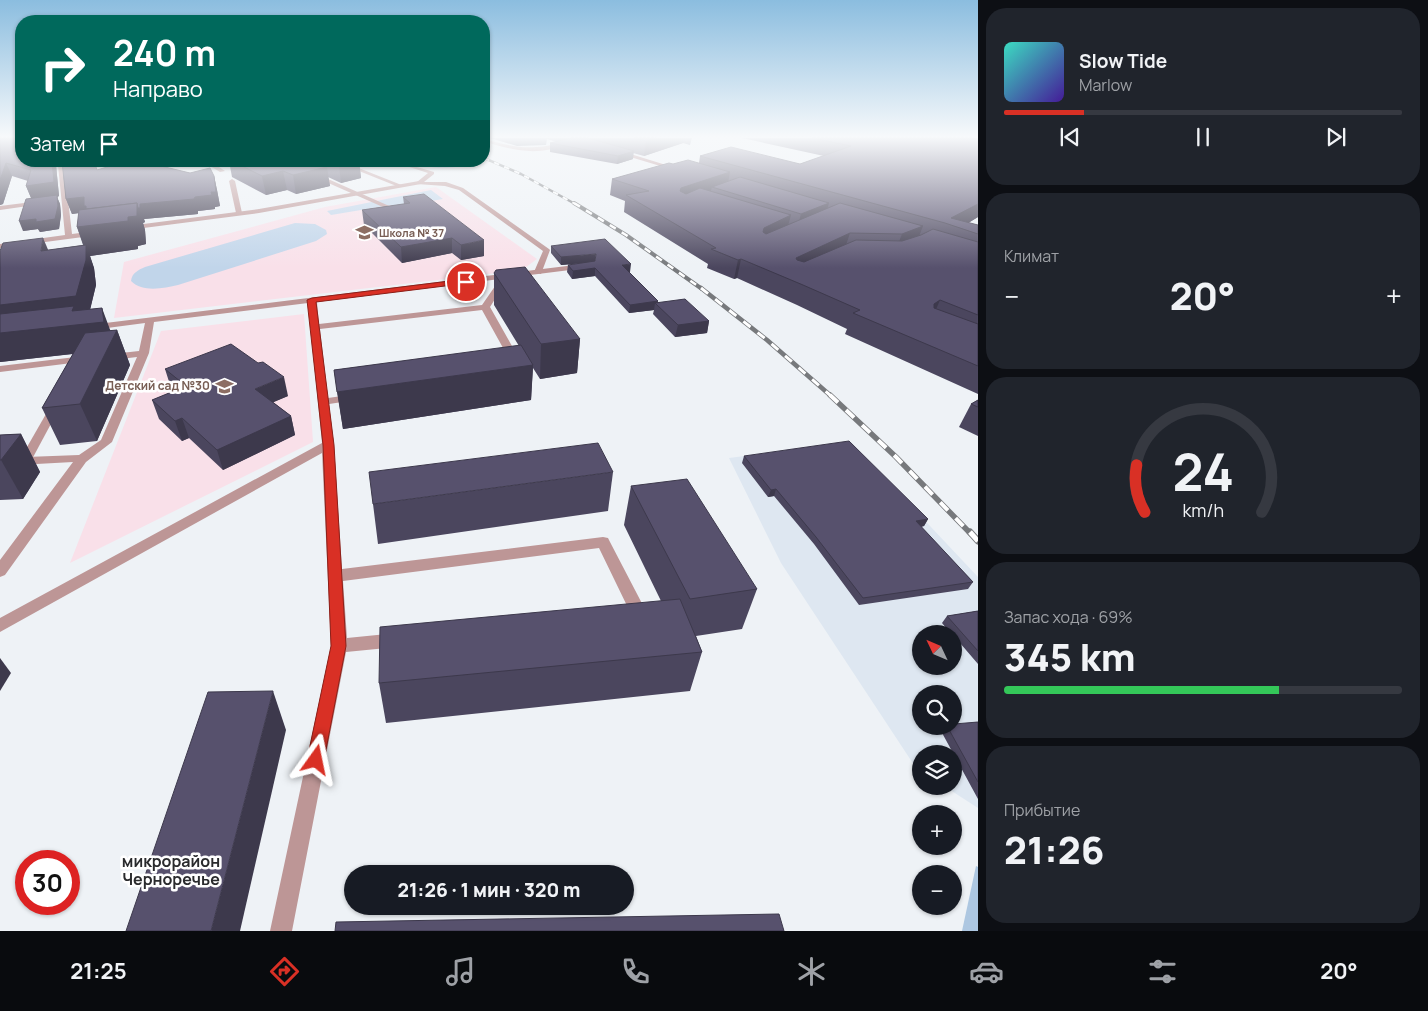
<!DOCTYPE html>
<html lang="ru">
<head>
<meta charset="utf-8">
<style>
	:root { --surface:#171b24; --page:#20242c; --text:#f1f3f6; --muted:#9ea1a6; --line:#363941; --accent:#d93025 }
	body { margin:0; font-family:Manrope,sans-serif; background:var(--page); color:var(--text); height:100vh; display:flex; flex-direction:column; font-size:19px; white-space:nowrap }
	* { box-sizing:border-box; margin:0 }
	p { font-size:16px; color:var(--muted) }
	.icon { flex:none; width:28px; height:28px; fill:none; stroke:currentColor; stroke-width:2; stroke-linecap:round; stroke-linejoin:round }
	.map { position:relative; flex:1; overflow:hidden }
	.panel { display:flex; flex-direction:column; gap:8px; padding:8px; background:#0d0f14; width:450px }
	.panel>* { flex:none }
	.guide { position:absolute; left:15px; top:15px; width:475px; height:152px; border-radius:20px; box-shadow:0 1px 4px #0004; background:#00695c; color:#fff; overflow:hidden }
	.needle { width:32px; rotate:314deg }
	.tools { position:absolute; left:912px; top:625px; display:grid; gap:10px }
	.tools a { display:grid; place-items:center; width:50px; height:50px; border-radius:50%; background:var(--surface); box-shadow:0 1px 4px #0004; font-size:25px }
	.speed { position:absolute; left:15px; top:850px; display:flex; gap:10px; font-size:25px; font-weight:700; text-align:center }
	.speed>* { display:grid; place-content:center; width:65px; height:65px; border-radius:50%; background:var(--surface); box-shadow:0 1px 4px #0004; line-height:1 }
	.speed .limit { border:8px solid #d22; background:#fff; color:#111 }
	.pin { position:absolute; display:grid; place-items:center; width:42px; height:42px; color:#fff; margin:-21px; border:2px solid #fff; border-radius:50%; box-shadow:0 1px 5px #0007 }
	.me { position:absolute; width:55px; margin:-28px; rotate:12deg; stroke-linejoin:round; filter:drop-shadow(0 0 4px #0008) }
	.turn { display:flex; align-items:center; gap:18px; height:105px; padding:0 15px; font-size:22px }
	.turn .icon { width:65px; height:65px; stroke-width:2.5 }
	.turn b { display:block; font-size:35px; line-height:42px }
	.then { display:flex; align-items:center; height:48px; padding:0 15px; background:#0003; gap:10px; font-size:19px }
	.big { font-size:38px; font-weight:800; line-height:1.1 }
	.panel .card { flex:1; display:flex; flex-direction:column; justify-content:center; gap:8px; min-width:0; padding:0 18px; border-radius:20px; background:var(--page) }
	.panel .dial { align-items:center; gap:0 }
	.dial svg { height:130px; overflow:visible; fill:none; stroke:var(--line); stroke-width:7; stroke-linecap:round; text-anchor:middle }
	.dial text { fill:var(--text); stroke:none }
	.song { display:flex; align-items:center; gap:15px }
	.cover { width:60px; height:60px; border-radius:8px; background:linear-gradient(135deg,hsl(170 70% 55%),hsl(260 70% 35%)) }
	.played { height:5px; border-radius:2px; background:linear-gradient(90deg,var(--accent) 20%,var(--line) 20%) }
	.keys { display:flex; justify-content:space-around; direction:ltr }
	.heat { display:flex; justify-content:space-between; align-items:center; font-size:28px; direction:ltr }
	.charge { height:8px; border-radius:4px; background:linear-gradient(90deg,#34c759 69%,var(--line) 0) }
	.trip { position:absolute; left:344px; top:865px; width:290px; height:50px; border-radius:25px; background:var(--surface); box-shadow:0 1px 4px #0004; font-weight:800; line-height:50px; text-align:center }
	.tabs { display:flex; height:80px; justify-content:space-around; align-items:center; background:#090b0e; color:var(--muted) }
	.tabs .icon { width:35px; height:35px }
	.tabs .active { color:var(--accent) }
	.tabs b { font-size:22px; color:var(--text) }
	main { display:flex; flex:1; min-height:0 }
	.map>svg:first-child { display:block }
	.built { fill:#dee7f1; fill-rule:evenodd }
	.education { fill:#f9e0e9 }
	.green { fill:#c1d5ea }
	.forest { fill:#adc7e1 }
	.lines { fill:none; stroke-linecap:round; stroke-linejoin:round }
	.lane { fill:#bd9696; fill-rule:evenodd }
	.street { fill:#bd9696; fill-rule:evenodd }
	.secondary { fill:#a1696a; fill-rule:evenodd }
	.rail-far4-casing { stroke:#77797c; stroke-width:2.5 }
	.rail-far3-casing { stroke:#77797c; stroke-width:4 }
	.rail-far2-casing { stroke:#77797c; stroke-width:4.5 }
	.rail-far1-casing { stroke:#77797c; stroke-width:5.5 }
	.rail-casing { stroke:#77797c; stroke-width:7 }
	.rail-far4 { stroke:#fff; stroke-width:2; stroke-dasharray:5.5; stroke-linecap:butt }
	.rail-far3 { stroke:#fff; stroke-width:2.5; stroke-dasharray:7; stroke-linecap:butt }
	.rail-far2 { stroke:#fff; stroke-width:3; stroke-dasharray:9; stroke-linecap:butt }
	.rail-far1 { stroke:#fff; stroke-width:4; stroke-dasharray:11; stroke-linecap:butt }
	.rail { stroke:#fff; stroke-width:5; stroke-dasharray:14; stroke-linecap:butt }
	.wall { fill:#4b465e }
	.shaded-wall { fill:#3d394c }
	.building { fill:#57516d; stroke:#3d394c }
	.route { fill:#d93025; stroke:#8d1f18 }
	.labels { text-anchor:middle; stroke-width:5; stroke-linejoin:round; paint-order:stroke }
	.far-education-label { font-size:11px; font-weight:bold; fill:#785e54; stroke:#fff; text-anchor:start }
	.education-label { font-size:12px; font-weight:bold; fill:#785e54; stroke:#fff; text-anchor:end }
	.near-neighbourhood-label { font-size:16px; font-weight:bold; fill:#2a2b2d; stroke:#fff }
</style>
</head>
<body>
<main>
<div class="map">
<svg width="978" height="931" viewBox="0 0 978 931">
	<rect width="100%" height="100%" fill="#eef2f6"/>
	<path class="built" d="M851 442 978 577V808L944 786H954V754H921V772L916 768 781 563 729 458ZM921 634H954V666H921ZM921 694H954V726H921Z"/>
	<g class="education">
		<path d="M436 187 537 259 522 270 114 318 124 262 325 207Z"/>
		<path d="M304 314 313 442 70 563 161 331Z"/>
	</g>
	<g class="green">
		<path d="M431 190 443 199 395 207 391 205 331 215 327 211Z"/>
		<path d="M295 223 315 224 326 230 327 234 316 241 178 285C164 288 143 293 131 281 132 273 138 270 145 267Z"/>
	</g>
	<g class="forest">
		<path d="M408 161H469L474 164C447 169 435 170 408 161Z"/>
		<path d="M976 866 978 867V931H962Z"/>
	</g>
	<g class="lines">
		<g class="lane">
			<path d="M484 139C517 148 529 150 563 143L565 144C539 157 510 150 484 141Z"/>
			<path d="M334 161H341L404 186 399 187Z"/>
			<path d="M400 162 434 172V174L424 182H446L463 188 549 249 550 250 541 274 534 272 543 251 459 190 445 186 417 184V182L428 173 400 164Z"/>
			<path d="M319 175 396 209 397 210 392 211 317 178Z"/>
			<path d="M232 179 235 181 242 213 239 215 236 213 229 181Z"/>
			<path d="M55 404 60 407 31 461 25 464 21 463 19 461 50 407Z"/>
		</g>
		<g class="street">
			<path d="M202 161H210L225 171 220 172Z"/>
			<path d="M61 163 64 165 72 234 95 231 99 233 98 235 0 248V244L65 235 58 165Z"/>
			<path d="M419 181 421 182V184L259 213 128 230 124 228 128 226 259 209Z"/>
			<path d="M40 201 42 202V204L0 210V206Z"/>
			<path d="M583 264 587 266 586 268 506 278 507 280 490 307 521 362 520 364H512L482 310 320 329 328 398 356 394 361 397 356 400 329 404 334 445 342 569 603 537 608 538 610 542 648 615C644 622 639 623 632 620L630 616 631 614 599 548 343 581 347 638 397 633 403 635 405 640 403 645 397 647 346 652 292 931H270L331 646 322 453 0 632V618L322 443 308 303 154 322 149 353 112 442 86 462 5 575 0 577V560L73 462 0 466V458L79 455 101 440 137 357 112 360 107 357 112 354 139 351 145 323 92 330 87 327 89 325ZM500 279 482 305 319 324 317 302Z"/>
			<path d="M84 356 89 359 88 361 0 372V366Z"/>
		</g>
		<path class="secondary" d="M617 151H621L682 170 677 171 617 153Z"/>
		<defs>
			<path id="rail-far4" d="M484 158 521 174 577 205"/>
			<path id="rail-far3" d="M574 203 626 235 702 289"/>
			<path id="rail-far2" d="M701 288 767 340 831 396"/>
			<path id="rail-far1" d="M830 395 896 457 971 534"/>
			<path id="rail" d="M970 532 978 541"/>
		</defs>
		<use href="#rail-far4" class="rail-far4-casing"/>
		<use href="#rail-far3" class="rail-far3-casing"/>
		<use href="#rail-far2" class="rail-far2-casing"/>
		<use href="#rail-far1" class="rail-far1-casing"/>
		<use href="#rail" class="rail-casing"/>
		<use href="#rail-far4" class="rail-far4"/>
		<use href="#rail-far3" class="rail-far3"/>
		<use href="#rail-far2" class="rail-far2"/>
		<use href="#rail-far1" class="rail-far1"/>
		<use href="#rail" class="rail"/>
	</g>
	<g class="wall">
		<path d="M0 138 21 161H94L97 170 141 161H167L152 164 190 173 214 176 217 190 220 206 215 207V209L198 211V214L144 219 145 222 143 223 145 230 146 244 138 246V249L90 256 94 268 96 285 90 309 111 331 117 330 130 365 97 441 60 445 42 408 73 354 0 362V251L49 250 83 245 77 227 79 213 72 214 66 199 62 163 60 161 56 165 59 196 57 197 60 204 61 215 59 229 40 232 38 229 23 231 31 198 26 186 28 181 12 176 3 204 0 205Z"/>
		<path d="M490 138H692L690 145 683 143 644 156 633 153V159L617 164 550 152V143L557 142 547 139 546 145 517 146Z"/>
		<path d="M742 138H978V217L968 223 978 225V394L845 334 847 329 797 305 737 278 734 279 707 268 708 264 624 212 625 201 610 195 612 179 673 164 699 163 700 156 800 164 824 156Z"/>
		<path d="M229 161H359L361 178 341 183 328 177 330 186 296 194 287 190 266 195 232 177Z"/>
		<path d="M403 197 484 256 461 260 452 253 402 263 364 225 362 210 404 204Z"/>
		<path d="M551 246 630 272H628L658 302 709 321 707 333 675 337 653 314 654 310 629 313 595 276 572 279 567 272 568 265 583 263 561 265 551 253Z"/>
		<path d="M494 273 580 339 577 373 540 379 533 368 531 400 343 429 334 370 519 346 494 305Z"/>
		<path d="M165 369 288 396 273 402 291 416 295 435 223 470 189 438 182 441 159 419 152 400 175 391 171 388Z"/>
		<path d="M978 400V436L959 427 971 404Z"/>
		<path d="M21 434 40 472 23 499 0 500V435Z"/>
		<path d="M744 456 928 519 924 526 921 527 973 582 968 589 859 605 814 544 774 496 768 497 742 463Z"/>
		<path d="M613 472 608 511 378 544 373 504Z"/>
		<path d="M631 486 757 589 742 629 696 636 702 652 690 691 386 723 379 683 661 601 624 525Z"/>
		<path d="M978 611V664L954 636V634H951L942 623 947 616Z"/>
		<path d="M978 722V799L941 731 945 726H954Z"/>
	</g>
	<g class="shaded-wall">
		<path d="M559 138H568V140L559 142Z"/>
		<path d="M656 138H684L683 143 644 156 646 141Z"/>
		<path d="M634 151 633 159 617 164 618 156Z"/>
		<path d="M52 161H60L56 165 59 196 57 197 60 204 61 215 59 229 40 232 38 229 23 231 19 221 32 200 26 186Z"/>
		<path d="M146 161H167L147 165Z"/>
		<path d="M313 161H317L318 169 327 167 330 186 296 194 293 175Z"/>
		<path d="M353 161H359L361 178 341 183 339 165Z"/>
		<path d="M6 163 12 176 3 204 0 205V180Z"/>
		<path d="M283 171 287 190 266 195 262 176Z"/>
		<path d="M730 172 727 188 712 187 710 194 678 205 680 191 681 188Z"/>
		<path d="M214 176 217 190 220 206 215 207V209L198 211V214L144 219 145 222 143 223 145 230 146 244 138 246V249L90 256 94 268 96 285 87 323 102 308 112 335 117 330 130 365 97 441 80 404 107 350 0 362V305L86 252 77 227 86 212 72 214 66 199 84 197 137 203 140 204 195 197 211 192Z"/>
		<path d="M829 203 825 217 797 229 801 214Z"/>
		<path d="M978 204V217L960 228 951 218Z"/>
		<path d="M791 215 786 233 758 250 764 228Z"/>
		<path d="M923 226 916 244 895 252 902 234Z"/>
		<path d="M850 233 844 251 790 277 796 258Z"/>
		<path d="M43 238 53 261 41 251Z"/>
		<path d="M452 238V253L402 263 401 247Z"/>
		<path d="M484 240V256L461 260V245Z"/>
		<path d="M596 254 595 262 561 265V257Z"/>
		<path d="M741 259 737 278 734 279 738 260Z"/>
		<path d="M631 264 630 272 621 273 622 265Z"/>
		<path d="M595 268V276L572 279 573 271Z"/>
		<path d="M940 300 931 321 934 304Z"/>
		<path d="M658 301V305L655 303 654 310 629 313 630 305Z"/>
		<path d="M709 321 707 333 675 337 678 325Z"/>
		<path d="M580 339 577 373 540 379 541 344Z"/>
		<path d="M533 365 531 400 343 429 337 392Z"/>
		<path d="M284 377 288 396 260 408 255 389Z"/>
		<path d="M291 416 295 435 223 470 217 450Z"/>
		<path d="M182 418 189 438 182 441 175 421Z"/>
		<path d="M21 434 40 472 23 499 1 460Z"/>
		<path d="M776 489 774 496 768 497 771 490Z"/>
		<path d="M928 519 924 526 912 528 916 521Z"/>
		<path d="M0 658 11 673 0 691Z"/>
		<path d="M273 691 286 730 240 931H211Z"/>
	</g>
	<g class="building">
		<path d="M0 138H21V161H52L54 182 26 186 31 170 6 163 0 180Z"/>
		<path d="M571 138H588L634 151 618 156 550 143Z"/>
		<path d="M634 138H656L646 141Z"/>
		<path d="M812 138H973L978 139V204L951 218 978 225V234L945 223 700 156 731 147 800 164 851 146Z"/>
		<path d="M688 160 730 172 681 188 680 191 686 194 700 188 791 215 764 228 763 232 766 234 840 203 923 226 902 234 850 233 796 258 797 260 804 262 856 240 902 241 921 235 933 229 978 242V315L940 300 934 304V308L978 324V366L853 313 860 310 803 285 741 259 738 260 711 249 716 248 626 195 649 191 612 179 669 163 673 164Z"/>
		<path d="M62 161H94L97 170 127 161H140L190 173 210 168 214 176 216 192H211L212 195 195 197 194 199 140 204V208H138L137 203 86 209V206H84V197L66 199Z"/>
		<path d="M232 161H281L292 166H295L296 161H313L327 167 293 175 283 171 262 176Z"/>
		<path d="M330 161H353L339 165Z"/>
		<path d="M740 177 829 203 801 214 712 187Z"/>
		<path d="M424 194 484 240 461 245 452 238 401 247 362 210 410 203 403 197Z"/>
		<path d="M57 195 58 206 55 219 36 222V219L19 221 26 199Z"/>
		<path d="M137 203V216L128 217V221L77 227 79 210Z"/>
		<path d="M43 238 41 251 86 245V260L76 296 0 305V251L3 243Z"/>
		<path d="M605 239 631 264 622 265 658 301 630 305 595 268 573 271 568 265 595 261 596 254 561 257 551 246Z"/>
		<path d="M525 267 580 339 541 344 494 273 496 270Z"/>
		<path d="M685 299 709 321 678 325 655 303Z"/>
		<path d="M74 306 72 311 102 308 104 322 0 333V314Z"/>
		<path d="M117 330 80 404 42 408 85 333Z"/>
		<path d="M231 344 258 363 263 362 284 377 255 389 291 416 217 450 182 418 175 421 152 400 186 386 165 369Z"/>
		<path d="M521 345 533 365 337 392 334 370Z"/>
		<path d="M978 400V407L971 404Z"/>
		<path d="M21 434 1 460H0V435Z"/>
		<path d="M849 441 928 519 916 521 973 582 863 598 816 537 776 489 771 490 744 456Z"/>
		<path d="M598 443 613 472 373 504 369 472Z"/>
		<path d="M687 479 757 589 690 599 631 486Z"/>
		<path d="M680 599 702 652 379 683 380 627Z"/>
		<path d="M978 611V651L947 616Z"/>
		<path d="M273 691 211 931H126L208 692Z"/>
		<path d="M978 722V782L947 726H954V724Z"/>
		<path d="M779 914 784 931H335L336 922Z"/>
	</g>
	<linearGradient id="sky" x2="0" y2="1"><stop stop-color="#8bbddf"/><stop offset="0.51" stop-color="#f7f9fb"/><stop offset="1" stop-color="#f7f9fb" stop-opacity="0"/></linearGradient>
	<rect width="978" height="268" fill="url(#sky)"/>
	<path class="route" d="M466 279 469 280V283L316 302 334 445 346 646 324 760 322 766 316 768 310 766 307 760 331 646 323 445 307 300 312 298Z"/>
	<defs>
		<symbol id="school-bare" viewBox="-9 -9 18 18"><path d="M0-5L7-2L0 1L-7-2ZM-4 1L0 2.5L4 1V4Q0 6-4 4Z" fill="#8d6e63" stroke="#fff" stroke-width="2.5" paint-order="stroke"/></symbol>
	</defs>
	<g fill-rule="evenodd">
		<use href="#school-bare" x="352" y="220" width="25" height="25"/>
		<use href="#school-bare" x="212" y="374" width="25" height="25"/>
	</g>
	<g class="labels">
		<g class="far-education-label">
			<text x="379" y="237">Школа № 37</text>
		</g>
		<g class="education-label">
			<text x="210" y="390">Детский сад №30</text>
		</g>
		<g class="near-neighbourhood-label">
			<text x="171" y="867">микрорайон<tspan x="171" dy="18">Черноречье</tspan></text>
		</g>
	</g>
</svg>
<div class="tools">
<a><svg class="needle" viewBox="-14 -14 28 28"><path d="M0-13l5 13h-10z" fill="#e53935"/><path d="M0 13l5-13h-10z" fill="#9ea1a6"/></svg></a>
<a><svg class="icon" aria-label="search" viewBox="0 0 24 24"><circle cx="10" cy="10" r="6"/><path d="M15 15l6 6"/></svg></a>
<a><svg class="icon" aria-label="layers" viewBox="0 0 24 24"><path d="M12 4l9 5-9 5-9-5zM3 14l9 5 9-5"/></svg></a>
<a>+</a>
<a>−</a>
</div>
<div class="speed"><div class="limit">30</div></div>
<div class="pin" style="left:466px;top:282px;background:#d93025"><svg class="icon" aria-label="arrive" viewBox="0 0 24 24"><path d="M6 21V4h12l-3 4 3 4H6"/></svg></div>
<svg class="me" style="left:316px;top:760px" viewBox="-20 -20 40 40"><path d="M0-17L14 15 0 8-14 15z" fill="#d93025" stroke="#fff" stroke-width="4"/></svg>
<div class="trip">21:26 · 1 мин · 320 m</div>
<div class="guide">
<div class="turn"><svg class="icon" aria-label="right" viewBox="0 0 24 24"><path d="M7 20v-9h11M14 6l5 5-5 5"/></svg><div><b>240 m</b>Направо</div></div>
<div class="then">Затем<svg class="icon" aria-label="arrive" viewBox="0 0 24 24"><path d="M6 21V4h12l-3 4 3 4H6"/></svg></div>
</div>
</div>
<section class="panel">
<div class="card">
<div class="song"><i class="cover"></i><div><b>Slow Tide</b><p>Marlow</p></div></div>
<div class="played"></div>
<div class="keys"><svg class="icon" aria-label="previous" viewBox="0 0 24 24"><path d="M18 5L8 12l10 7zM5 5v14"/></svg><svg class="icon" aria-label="pause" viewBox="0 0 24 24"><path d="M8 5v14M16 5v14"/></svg><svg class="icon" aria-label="next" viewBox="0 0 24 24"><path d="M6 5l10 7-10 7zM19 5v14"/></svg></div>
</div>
<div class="card"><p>Климат</p>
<div class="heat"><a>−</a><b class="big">20°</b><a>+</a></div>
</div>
<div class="card dial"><svg viewBox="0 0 100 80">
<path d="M14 69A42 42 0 1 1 86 69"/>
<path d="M14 69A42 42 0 0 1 9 40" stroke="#d93025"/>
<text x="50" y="56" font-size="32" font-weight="700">24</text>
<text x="50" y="72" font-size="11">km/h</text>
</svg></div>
<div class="card"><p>Запас хода · 69%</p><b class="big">345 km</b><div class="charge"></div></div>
<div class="card"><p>Прибытие</p><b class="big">21:26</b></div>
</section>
</main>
<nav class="tabs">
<b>21:25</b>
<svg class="icon active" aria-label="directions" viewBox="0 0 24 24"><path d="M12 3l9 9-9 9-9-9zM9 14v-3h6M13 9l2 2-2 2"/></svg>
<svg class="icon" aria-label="music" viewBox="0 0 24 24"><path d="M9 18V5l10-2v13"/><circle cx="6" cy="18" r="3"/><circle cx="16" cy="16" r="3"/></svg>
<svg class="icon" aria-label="phone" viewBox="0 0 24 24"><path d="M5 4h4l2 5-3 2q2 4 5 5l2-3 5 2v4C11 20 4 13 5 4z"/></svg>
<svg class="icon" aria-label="climate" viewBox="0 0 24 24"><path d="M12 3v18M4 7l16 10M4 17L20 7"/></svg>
<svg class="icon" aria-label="car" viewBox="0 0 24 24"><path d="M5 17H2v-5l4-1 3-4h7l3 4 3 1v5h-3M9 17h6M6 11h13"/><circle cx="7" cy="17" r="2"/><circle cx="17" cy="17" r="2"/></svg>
<svg class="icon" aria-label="filters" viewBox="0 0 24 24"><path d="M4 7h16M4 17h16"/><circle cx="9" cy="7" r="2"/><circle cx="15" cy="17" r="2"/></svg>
<b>20°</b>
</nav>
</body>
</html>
